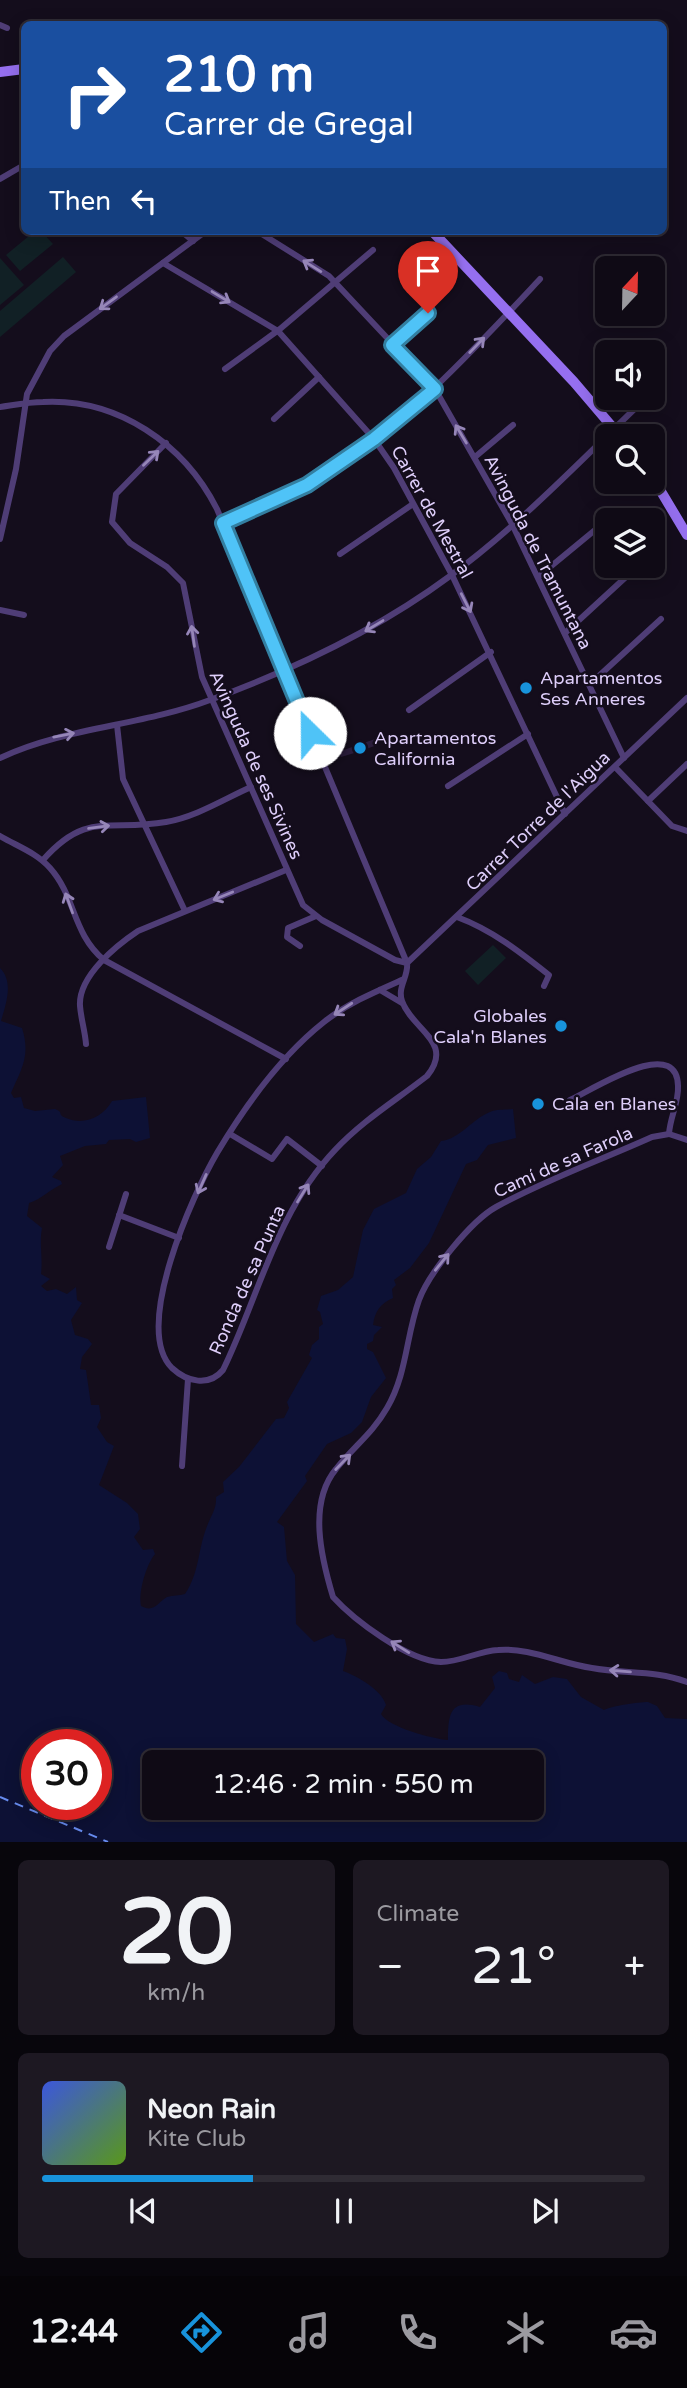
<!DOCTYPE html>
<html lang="en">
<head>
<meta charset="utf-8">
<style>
	:root { --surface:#0f0a15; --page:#1d1822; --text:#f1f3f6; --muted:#9b9aa0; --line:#2f2b34; --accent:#1893db }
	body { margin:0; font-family:"Varela Round",sans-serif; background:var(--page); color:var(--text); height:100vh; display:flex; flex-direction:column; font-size:26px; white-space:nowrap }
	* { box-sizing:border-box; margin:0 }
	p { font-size:23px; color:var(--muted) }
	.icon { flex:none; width:38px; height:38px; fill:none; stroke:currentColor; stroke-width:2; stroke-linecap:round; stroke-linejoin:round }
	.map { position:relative; height:1842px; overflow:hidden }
	.panel { display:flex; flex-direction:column; gap:18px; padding:18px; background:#08060c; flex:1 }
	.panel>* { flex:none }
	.guide { position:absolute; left:21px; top:21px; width:646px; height:214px; border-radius:10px; box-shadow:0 4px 18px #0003,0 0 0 2px var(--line); background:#1a4fa0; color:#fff; overflow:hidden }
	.needle { width:46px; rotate:22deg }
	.buttons { position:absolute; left:595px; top:256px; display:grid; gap:14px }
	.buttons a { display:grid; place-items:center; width:70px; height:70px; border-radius:10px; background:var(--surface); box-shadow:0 4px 18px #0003,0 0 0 2px var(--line); font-size:35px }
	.speed { position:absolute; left:21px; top:1729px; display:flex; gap:14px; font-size:35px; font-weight:700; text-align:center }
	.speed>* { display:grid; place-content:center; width:91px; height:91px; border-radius:50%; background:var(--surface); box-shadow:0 4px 18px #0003,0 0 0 2px var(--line); line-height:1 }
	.speed .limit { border:10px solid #d22; background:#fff; color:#111 }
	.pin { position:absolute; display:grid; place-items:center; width:60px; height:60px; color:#fff; margin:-72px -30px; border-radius:50% 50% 50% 0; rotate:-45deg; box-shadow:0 0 7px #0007 }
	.pin .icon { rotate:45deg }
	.me { position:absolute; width:77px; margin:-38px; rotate:337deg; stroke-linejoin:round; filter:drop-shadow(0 0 5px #0008) }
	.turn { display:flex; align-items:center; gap:24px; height:147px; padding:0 28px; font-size:32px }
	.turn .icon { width:91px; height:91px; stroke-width:2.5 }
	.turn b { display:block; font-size:49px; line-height:60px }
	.then { display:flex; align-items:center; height:66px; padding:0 28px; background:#0003; gap:14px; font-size:26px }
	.big { font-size:52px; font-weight:600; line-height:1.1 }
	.panel .widget { flex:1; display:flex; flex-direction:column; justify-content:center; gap:10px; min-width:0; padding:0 24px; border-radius:10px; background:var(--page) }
	.panel .dial { align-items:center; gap:0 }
	.dial b { font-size:91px; line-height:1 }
	.song { display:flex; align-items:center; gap:21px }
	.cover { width:84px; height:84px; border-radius:10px; background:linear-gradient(135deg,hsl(230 70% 55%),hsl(90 70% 35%)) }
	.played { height:7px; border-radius:4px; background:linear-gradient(90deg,var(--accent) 35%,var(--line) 35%) }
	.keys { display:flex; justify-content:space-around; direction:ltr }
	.heat { display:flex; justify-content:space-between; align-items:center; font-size:38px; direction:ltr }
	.panel .tiles { flex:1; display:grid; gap:18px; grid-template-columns:1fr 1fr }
	.widget:last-child { grid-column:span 2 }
	.trip { position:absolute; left:142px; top:1750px; width:402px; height:70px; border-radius:10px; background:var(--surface); box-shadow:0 4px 18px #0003,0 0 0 2px var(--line); font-weight:600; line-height:70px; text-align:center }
	.tabs { display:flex; height:112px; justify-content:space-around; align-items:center; background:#060408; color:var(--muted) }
	.tabs .icon { width:49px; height:49px }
	.tabs .on { color:var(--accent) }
	.tabs b { font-size:32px; color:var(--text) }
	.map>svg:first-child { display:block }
	.green { fill:#112025 }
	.water { fill:#0d1135; fill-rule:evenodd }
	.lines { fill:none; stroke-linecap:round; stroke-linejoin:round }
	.ferry { stroke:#678bee; stroke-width:2; stroke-dasharray:9 7; stroke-linecap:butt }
	.building { fill:#2a1c3b }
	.street { stroke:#4f3d76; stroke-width:6 }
	.secondary { stroke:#956fef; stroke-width:10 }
	.oneway { stroke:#9686b8 }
	.route-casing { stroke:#337fa1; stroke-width:18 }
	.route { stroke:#4fc3f7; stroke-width:12 }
	.poi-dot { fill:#1893db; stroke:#140d1c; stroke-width:2.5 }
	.labels { text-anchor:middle; stroke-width:5; stroke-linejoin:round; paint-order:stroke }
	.street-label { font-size:18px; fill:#decefa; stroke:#140d1c }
	.poi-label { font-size:18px; fill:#decefa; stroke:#140d1c; text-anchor:start }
</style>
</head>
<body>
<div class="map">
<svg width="687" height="1842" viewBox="0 0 687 1842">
	<rect width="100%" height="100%" fill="#140d1c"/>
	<g class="green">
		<path d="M35 231H41L53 244 20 271 6 255Z"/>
		<path d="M63 257 76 272 0 337V311Z"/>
		<path d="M0 258 24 285 0 305Z"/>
		<path d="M493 945 506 958 478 985 465 971Z"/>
	</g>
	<path class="water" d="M0 968C14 982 6 1004 1 1021L22 1028C31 1056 21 1070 11 1093L14 1098 21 1097 24 1108 35 1111 55 1109C65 1113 56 1114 66 1118 84 1126 103 1117 112 1101L146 1097 150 1138 136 1142 130 1139 109 1140 106 1144 85 1146 60 1156 63 1165 52 1177 61 1181 62 1184C49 1190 42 1199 29 1203L27 1216 42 1228C39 1244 43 1256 41 1274L50 1279 41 1286 47 1291 56 1289 67 1294 76 1287 77 1300 82 1303 71 1320 75 1335 88 1339 92 1344 82 1357 80 1369 86 1370 91 1405H99L101 1418 97 1427 107 1442 114 1446 99 1485 127 1503 138 1514 140 1529 134 1537 143 1550 153 1549 155 1554C146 1565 138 1593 141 1606 154 1613 157 1603 167 1597 173 1595 179 1596 185 1594 199 1574 198 1550 206 1529 210 1517 217 1509 216 1497L224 1492 223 1482 239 1467 276 1419 284 1418 289 1408 287 1402 312 1358 309 1355 312 1345 319 1339V1327L323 1324 320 1312 317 1310 321 1296 338 1290 353 1277 363 1230 374 1209 406 1193 417 1169 431 1157 441 1141C460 1139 472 1119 490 1112 497 1109 506 1110 513 1109L516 1138 488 1145 477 1160 466 1164 429 1243 410 1268 394 1280 396 1285 392 1289 393 1298C380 1304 375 1311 373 1325L382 1327 374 1335 373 1341 367 1344V1349L373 1352 386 1378 371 1397 362 1422 351 1433 327 1444 305 1476 307 1481 277 1522 284 1527 287 1561 295 1575 296 1624 314 1642 333 1634 336 1638 345 1639 347 1649 343 1671C357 1676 382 1690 386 1705L381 1714C388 1727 433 1739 448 1740 448 1715 450 1698 480 1707L495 1688 492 1677 499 1671 507 1673 509 1679 519 1682 522 1675 535 1684 553 1677 567 1679 581 1697 604 1710C612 1706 638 1702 648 1702L657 1706 665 1718 687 1719V1842H0ZM37 1745H96V1804H37ZM154 1762H532V1808H154Z"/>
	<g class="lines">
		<path class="ferry" d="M0 1797 108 1842"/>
	</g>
	<path class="building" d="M375 739 377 745 361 751 341 757 338 752Z"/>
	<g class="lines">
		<g class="street">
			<path d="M0 25 7 28"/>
			<path d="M0 179 24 165"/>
			<path d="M181 231 193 241"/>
			<path d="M257 231 329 276 435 389 512 524 624 758"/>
			<path d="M163 263 278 331 374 439 394 468 452 575 565 814"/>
			<path d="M392 345 428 313"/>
			<path d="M225 369 280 329 373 250"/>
			<path d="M0 407C14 405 29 402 43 402 118 398 184 444 217 509L407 963C409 976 397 987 402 1001 412 1030 455 1042 427 1076 395 1101 362 1121 335 1150 276 1212 259 1296 223 1370 209 1387 187 1382 172 1368 132 1328 193 1194 217 1153 245 1106 281 1056 324 1022 348 1003 377 991 404 979"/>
			<path d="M274 419 319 377"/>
			<path d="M166 443 116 494 112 522 130 543 167 567 183 583 202 677 303 905 322 920 395 960 407 963"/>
			<path d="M475 457 513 425"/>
			<path d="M223 523C251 512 279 501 306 486 397 434 469 355 540 279"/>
			<path d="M0 539 16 469 27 394 50 351 64 336 206 231"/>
			<path d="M340 554 413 504"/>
			<path d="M538 577 595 530"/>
			<path d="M0 610 24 615"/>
			<path d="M565 633 627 576"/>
			<path d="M589 685 661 619"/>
			<path d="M409 710 491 652"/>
			<path d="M117 725 123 779 185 911"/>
			<path d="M0 758C66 727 141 726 210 700 295 669 377 630 450 576 521 524 583 458 647 397"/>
			<path d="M615 767 672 826 687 831"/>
			<path d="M448 786 528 734"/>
			<path d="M648 801 687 764"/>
			<path d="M0 836C17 846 37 853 50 868 76 897 72 933 104 960L286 1059"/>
			<path d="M43 860C87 810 110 832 166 822 196 817 224 799 251 787"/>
			<path d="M457 917C492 930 520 952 549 975L544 986"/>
			<path d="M300 946 287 937 288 928 316 916"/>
			<path d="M407 963 687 698"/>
			<path d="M380 990 402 1003"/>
			<path d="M86 1044C85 1031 81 1019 80 1006 78 976 117 945 138 931L286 870"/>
			<path d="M570 1100C592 1090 677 1034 678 1086 679 1102 670 1117 669 1134"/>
			<path d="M230 1134 272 1159 287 1139 322 1166"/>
			<path d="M669 1134 652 1137C601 1160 545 1180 496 1207 471 1221 429 1273 419 1300 406 1336 407 1374 387 1408 372 1434 354 1446 336 1469 308 1503 321 1557 333 1597 354 1620 408 1661 441 1662 461 1662 478 1651 498 1650 529 1647 562 1664 592 1668 624 1674 656 1670 687 1682"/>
			<path d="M669 1134 687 1140"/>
			<path d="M119 1215 179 1238"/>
			<path d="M109 1247 126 1194"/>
			<path d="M182 1466 188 1379"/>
		</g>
		<g class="secondary">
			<path d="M0 72 24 69"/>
			<path d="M432 231 574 382 620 436"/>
			<path d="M653 478 687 535"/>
		</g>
	</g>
	<defs><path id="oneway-shaft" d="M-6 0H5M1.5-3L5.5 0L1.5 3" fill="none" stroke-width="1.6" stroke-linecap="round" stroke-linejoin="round" transform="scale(1.75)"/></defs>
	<g class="oneway">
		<use href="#oneway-shaft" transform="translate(312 266) rotate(-148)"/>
		<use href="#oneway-shaft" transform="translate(221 297) rotate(31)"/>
		<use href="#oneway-shaft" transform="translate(108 303) rotate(144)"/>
		<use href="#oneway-shaft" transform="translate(477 345) rotate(-46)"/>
		<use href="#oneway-shaft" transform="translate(461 434) rotate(-121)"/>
		<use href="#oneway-shaft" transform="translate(151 458) rotate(-44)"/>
		<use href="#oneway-shaft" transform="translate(466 603) rotate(63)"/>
		<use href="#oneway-shaft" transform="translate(374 626) rotate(149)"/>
		<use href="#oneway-shaft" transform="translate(193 636) rotate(-98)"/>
		<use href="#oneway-shaft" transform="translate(64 735) rotate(-11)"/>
		<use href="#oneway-shaft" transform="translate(99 827) rotate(-8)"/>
		<use href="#oneway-shaft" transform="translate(223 896) rotate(158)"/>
		<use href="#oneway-shaft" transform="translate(69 903) rotate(-110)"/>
		<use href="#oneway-shaft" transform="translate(343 1009) rotate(147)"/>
		<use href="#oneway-shaft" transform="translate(202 1184) rotate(114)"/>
		<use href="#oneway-shaft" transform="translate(303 1193) rotate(-58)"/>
		<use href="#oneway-shaft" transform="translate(442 1262) rotate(-51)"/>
		<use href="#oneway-shaft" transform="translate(343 1462) rotate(-46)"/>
		<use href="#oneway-shaft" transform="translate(400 1647) rotate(-148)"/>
		<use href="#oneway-shaft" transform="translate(620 1671) rotate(-175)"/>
	</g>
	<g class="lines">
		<defs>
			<path id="route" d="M310 733 223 523 307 485 374 439 435 389 392 345 428 313"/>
		</defs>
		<use href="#route" class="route-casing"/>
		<use href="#route" class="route"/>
	</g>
	<g class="poi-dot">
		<circle cx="526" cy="688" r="7"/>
		<circle cx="360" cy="748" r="7"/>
		<circle cx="561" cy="1026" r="7"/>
		<circle cx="538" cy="1104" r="7"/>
	</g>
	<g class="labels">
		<g class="street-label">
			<text transform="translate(432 512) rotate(61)" y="6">Carrer de Mestral</text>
			<text transform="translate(538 552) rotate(63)" y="6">Avinguda de Tramuntana</text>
			<text transform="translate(256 765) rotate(66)" y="6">Avinguda de ses Sivines</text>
			<text transform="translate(538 821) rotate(-44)" y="6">Carrer Torre de l'Aigua</text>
			<text transform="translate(563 1162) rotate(-24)" y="6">Camí de sa Farola</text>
			<text transform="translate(247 1280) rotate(-66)" y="6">Ronda de sa Punta</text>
		</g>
		<g class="poi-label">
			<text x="540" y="684">Apartamentos<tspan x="540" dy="21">Ses Anneres</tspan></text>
			<text x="374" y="744">Apartamentos<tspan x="374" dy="21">California</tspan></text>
			<text x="547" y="1022" text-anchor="end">Globales<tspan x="547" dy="21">Cala'n Blanes</tspan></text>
			<text x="552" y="1110">Cala en Blanes</text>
		</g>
	</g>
</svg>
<div class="buttons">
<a><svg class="needle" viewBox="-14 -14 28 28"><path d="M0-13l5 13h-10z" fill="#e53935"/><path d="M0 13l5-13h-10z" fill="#9b9aa0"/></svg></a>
<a><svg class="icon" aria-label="sound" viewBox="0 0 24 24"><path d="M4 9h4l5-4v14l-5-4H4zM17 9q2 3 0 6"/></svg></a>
<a><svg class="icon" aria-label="search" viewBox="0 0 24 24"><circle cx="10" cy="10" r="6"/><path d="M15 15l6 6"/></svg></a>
<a><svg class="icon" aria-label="layers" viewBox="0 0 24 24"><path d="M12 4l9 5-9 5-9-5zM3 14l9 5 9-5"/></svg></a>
</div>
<div class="speed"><div class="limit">30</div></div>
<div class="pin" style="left:428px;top:313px;background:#d93025"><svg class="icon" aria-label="arrive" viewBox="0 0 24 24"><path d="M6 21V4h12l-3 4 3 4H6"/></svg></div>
<svg class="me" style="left:310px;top:733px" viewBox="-20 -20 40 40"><circle r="19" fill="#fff"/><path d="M0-13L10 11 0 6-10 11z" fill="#4fc3f7"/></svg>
<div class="trip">12:46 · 2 min · 550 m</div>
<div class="guide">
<div class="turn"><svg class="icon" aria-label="right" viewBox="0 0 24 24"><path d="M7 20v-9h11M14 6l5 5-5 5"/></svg><div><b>210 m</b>Carrer de Gregal</div></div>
<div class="then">Then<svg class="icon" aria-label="left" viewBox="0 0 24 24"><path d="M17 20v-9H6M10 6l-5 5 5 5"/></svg></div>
</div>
</div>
<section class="panel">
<div class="tiles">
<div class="widget dial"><b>20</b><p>km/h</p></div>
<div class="widget"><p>Climate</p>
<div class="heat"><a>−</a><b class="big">21°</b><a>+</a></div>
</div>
<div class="widget">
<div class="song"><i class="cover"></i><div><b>Neon Rain</b><p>Kite Club</p></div></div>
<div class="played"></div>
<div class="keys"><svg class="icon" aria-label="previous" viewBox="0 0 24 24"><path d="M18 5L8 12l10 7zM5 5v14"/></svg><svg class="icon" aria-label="pause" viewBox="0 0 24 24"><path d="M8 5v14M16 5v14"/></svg><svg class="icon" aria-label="next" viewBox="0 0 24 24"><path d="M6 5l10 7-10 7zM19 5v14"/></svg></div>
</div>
</div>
</section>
<nav class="tabs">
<b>12:44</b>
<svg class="icon on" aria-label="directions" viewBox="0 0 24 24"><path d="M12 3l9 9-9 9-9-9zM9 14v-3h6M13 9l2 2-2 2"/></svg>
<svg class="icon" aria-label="music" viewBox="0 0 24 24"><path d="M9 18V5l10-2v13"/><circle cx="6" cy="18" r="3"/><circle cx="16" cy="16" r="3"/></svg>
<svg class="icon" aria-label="phone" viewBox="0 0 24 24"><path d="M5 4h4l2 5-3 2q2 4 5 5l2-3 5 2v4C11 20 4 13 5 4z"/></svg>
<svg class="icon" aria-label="climate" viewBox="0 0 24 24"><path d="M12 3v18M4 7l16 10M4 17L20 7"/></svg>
<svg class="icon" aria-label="car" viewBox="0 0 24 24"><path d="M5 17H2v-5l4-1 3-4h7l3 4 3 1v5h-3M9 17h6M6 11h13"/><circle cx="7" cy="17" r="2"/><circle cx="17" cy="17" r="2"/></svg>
</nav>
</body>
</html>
